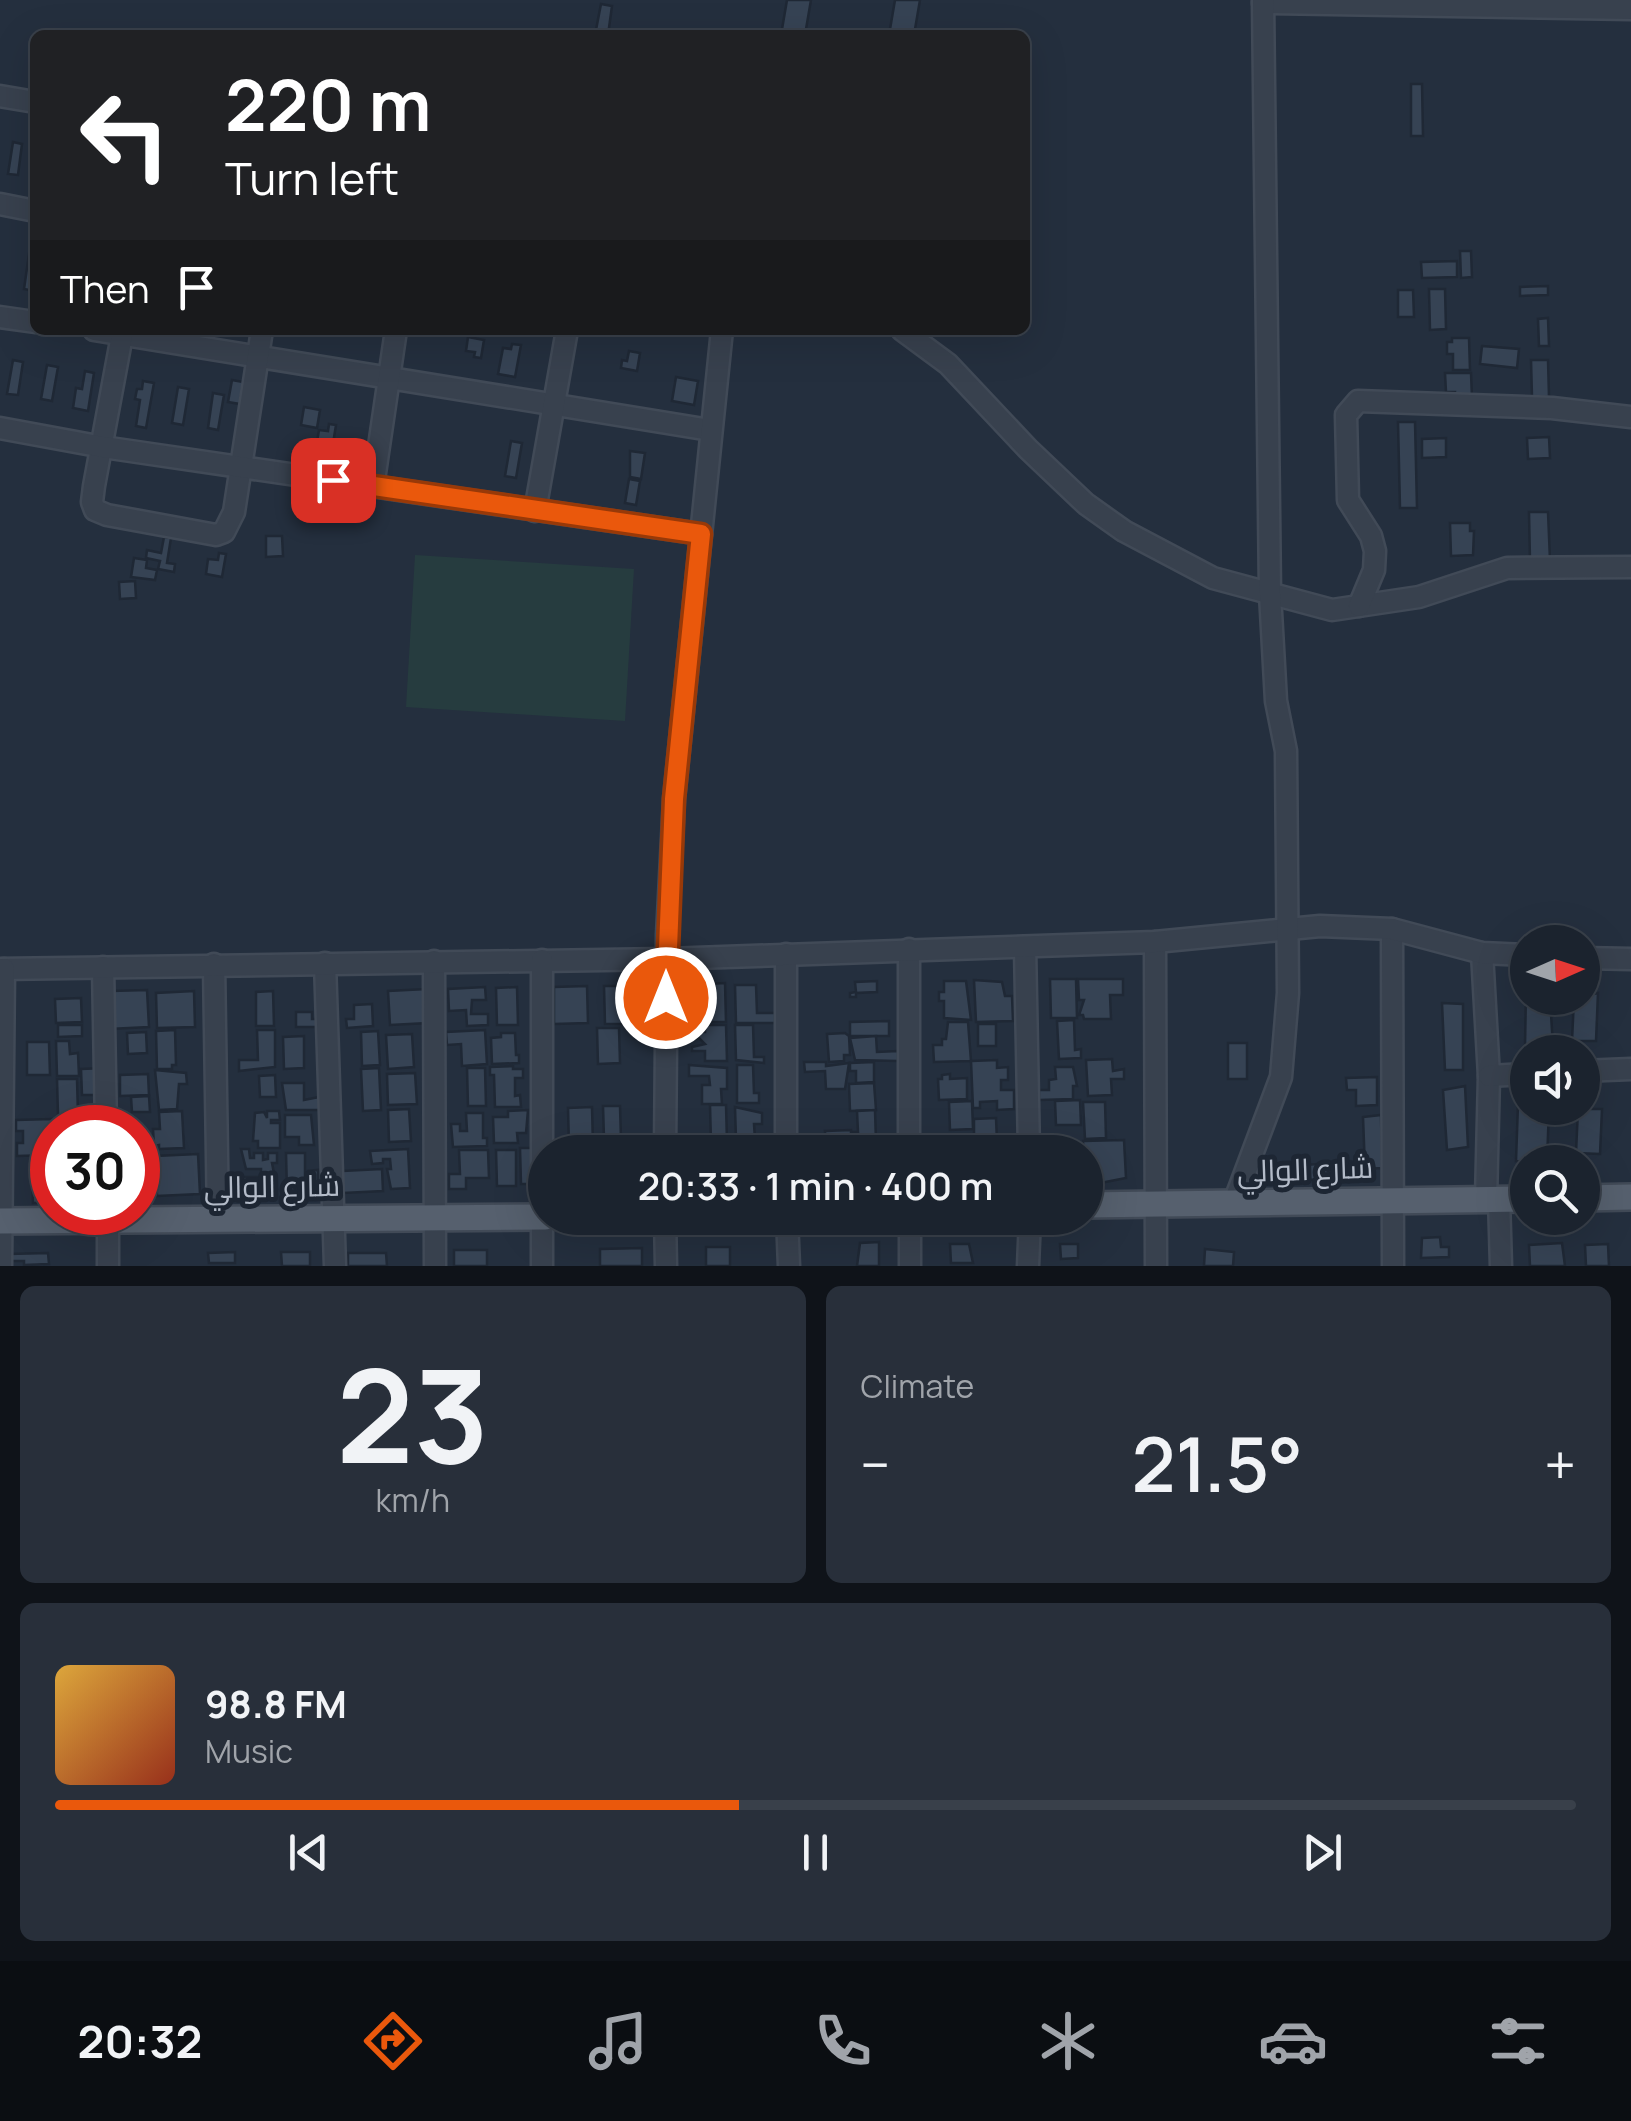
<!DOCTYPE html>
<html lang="en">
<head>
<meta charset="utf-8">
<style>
	:root { --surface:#1b232e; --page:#282f3a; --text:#f1f3f6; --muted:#a0a4aa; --line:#39404a; --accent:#ea580c }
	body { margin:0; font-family:Manrope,Cairo,sans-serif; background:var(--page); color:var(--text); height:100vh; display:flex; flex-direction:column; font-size:38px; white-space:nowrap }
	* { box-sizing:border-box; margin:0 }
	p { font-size:32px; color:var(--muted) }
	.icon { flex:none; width:55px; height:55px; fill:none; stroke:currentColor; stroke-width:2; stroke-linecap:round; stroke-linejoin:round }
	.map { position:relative; height:1266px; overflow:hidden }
	.sheet { display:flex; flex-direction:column; gap:20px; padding:20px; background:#0f1319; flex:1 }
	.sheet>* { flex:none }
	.top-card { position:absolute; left:30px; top:30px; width:1000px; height:305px; border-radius:15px; box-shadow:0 10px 40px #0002,0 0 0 2px var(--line); background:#202124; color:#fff; overflow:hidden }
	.needle { width:65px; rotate:87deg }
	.buttons { position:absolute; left:1510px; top:925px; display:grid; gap:20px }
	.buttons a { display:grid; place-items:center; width:90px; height:90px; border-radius:50%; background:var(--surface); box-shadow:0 10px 40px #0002,0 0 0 2px var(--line); font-size:50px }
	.speed { position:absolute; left:30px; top:1105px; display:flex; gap:20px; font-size:50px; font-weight:700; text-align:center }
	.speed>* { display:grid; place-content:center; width:130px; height:130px; border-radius:50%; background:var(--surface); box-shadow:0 10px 40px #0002,0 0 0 2px var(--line); line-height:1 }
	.speed .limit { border:15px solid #d22; background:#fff; color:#111 }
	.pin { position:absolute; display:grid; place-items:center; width:85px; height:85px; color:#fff; margin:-42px; border-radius:20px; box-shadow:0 5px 15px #0006 }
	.me { position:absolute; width:110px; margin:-55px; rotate:0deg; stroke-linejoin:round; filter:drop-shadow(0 0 8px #0008) }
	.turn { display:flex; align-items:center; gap:35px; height:210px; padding:0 30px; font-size:45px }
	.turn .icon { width:130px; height:130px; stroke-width:2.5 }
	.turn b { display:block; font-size:70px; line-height:85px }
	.then { display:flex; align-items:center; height:95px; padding:0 30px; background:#0003; gap:20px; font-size:38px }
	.big { font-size:75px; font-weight:600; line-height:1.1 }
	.sheet .card { flex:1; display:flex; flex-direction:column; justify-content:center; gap:15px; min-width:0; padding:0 35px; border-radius:15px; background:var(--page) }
	.sheet .dial { align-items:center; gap:0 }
	.dial b { font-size:130px; line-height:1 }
	.song { display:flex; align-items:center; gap:30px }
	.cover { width:120px; height:120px; border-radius:15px; background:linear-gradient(135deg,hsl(40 70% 55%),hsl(10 70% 35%)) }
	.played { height:10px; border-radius:5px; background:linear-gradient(90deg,var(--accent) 45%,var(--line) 45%) }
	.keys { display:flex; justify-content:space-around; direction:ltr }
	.heat { display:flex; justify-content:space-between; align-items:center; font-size:55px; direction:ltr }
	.sheet .tiles { flex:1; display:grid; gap:20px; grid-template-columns:1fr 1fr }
	.card:last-child { grid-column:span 2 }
	.trip { position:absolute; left:528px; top:1135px; width:575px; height:100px; border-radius:50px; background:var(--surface); box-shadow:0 10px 40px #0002,0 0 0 2px var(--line); font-weight:600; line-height:100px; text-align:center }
	.tabs { display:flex; height:160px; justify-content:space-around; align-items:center; background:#0b0e12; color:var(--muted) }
	.tabs .icon { width:70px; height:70px }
	.tabs .on { color:var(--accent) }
	.tabs b { font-size:45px; color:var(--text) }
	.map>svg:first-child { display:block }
	.green { fill:#263c3f }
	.building { fill:#364354; stroke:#1f2835; stroke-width:2.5 }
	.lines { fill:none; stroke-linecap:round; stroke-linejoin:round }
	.minor-casing { stroke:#414a57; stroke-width:25 }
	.major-casing { stroke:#414a57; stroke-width:30 }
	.minor { stroke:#38414e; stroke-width:20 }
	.major { stroke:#56606e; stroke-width:25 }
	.route-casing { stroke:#983908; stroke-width:25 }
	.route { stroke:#ea580c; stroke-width:18 }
	.labels { text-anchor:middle; stroke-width:10; stroke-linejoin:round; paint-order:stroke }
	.street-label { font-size:30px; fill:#b4bcc9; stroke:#1d2633 }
</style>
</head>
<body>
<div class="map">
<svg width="1631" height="1266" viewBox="0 0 1631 1266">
	<rect width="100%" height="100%" fill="#242f3e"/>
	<path class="green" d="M415 555 634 569 625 721 406 707Z"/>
	<g class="building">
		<path d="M787 0H811L805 35H781Z"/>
		<path d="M895 0H920L914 35H889Z"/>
		<path d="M601 4 612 6 608 35H595Z"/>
		<path d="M1411 84H1422L1423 136H1411Z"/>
		<path d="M13 142 22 144 18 175 8 174Z"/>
		<path d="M1460 251H1471L1472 277 1461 278Z"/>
		<path d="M29 254 35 255 34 291 24 289Z"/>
		<path d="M1457 261V277L1422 278 1421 262Z"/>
		<path d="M1548 286V295L1520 296V287Z"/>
		<path d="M1429 289H1445L1446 329 1430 330Z"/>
		<path d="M1398 290H1413L1414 317H1398Z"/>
		<path d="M1548 318 1549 346H1539L1538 319Z"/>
		<path d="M468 337 484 340 481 358 474 357 475 352 466 351Z"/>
		<path d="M1452 338H1469L1470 370H1453V354H1447V342H1452Z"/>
		<path d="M512 344 521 345 515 377 498 374 503 348 511 349Z"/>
		<path d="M1482 346 1519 349 1517 368 1480 364Z"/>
		<path d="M629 351 640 353 637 371 621 368 622 360 627 361Z"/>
		<path d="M13 360 23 362 18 395 7 394Z"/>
		<path d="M1531 360H1548L1549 397H1532Z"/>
		<path d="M47 365 58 367 52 401 41 399Z"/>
		<path d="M85 371 94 373 88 411 73 408 76 388 82 389Z"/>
		<path d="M1445 373H1471L1472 398H1455V392H1446Z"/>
		<path d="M676 377 698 381 694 405 672 401Z"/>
		<path d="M232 380 243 382 240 404 228 402Z"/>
		<path d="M143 381 154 383 146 428 136 426 140 400 135 399 137 389H142Z"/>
		<path d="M178 387 189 389 183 425 172 423Z"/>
		<path d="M213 393 224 395 218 430 208 428Z"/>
		<path d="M304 407 320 410 317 428 301 425Z"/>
		<path d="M1398 422H1415L1417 508H1400Z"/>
		<path d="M329 424 336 425 331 456 315 453 319 430 328 431Z"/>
		<path d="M1549 437 1550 458 1528 459 1527 438Z"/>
		<path d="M1446 438V457L1422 458V439Z"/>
		<path d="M511 441 522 443 516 478 505 476Z"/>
		<path d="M630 451 645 453 641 479 630 477Z"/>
		<path d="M629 479 640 481 636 505 625 503Z"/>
		<path d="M1529 512H1548L1550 560 1530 561Z"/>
		<path d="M1450 523H1470V531H1474L1473 555 1451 556Z"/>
		<path d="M266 536H282L283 556 266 557Z"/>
		<path d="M164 537 171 538 167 563 175 564 174 572 158 569 160 561 146 558 147 550 161 553Z"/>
		<path d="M219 553 226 554 222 577 206 574 208 559 218 560Z"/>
		<path d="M134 558 147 560 146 568 157 570 155 580 131 577Z"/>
		<path d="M135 581 136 598 120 599 119 582Z"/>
		<path d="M1050 979H1076L1077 1018H1051Z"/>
		<path d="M1078 979H1123V995H1110L1111 1019H1084L1083 1015H1079L1084 1000H1079Z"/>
		<path d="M974 980 1002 982 1005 996H1012L1013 1021 976 1022Z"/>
		<path d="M877 981V992L856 993V997H850V993L856 992 855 982Z"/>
		<path d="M944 981H966L971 1020 944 1018V1001H939V992H944Z"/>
		<path d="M725 983 726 1022H707L706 984Z"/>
		<path d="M735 985H756L757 1013H775V1023H736Z"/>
		<path d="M587 986 588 1023 554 1024V987Z"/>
		<path d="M604 986H618V1000H627V1024H605Z"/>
		<path d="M485 987 486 1000H472L471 1014H488V1025L467 1026 466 1010 449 1011 448 989Z"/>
		<path d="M517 987 518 1025H497L496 988Z"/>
		<path d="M427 989 428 1023 390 1025 388 991Z"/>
		<path d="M147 990 149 1027 109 1029 111 991Z"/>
		<path d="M194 991 195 1027 157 1028 156 993Z"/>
		<path d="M273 991 274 1026H256V992Z"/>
		<path d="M1526 991 1528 998H1550L1553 1046 1525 1047Z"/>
		<path d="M1598 993 1596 1041H1572L1574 998Z"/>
		<path d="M81 998 82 1022 56 1023 55 999Z"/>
		<path d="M1442 1003 1463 1004V1070H1445Z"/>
		<path d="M372 1004 373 1026 347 1028 346 1019H354V1005Z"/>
		<path d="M296 1012H312V1019H321V1027H296Z"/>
		<path d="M1074 1020 1075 1050 1081 1049V1058L1059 1059 1057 1021Z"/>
		<path d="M889 1021V1036H850V1022Z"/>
		<path d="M948 1022H968L971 1061 934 1062 933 1045H942V1039H946Z"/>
		<rect x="978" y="1024" width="18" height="22"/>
		<path d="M58 1025H82V1036L58 1037Z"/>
		<path d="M705 1025H726L727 1061H705V1051H692V1047L705 1044 699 1038H693V1032H705Z"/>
		<path d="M735 1025H753L754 1057H764V1063L736 1060Z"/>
		<path d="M597 1028H619L620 1063 598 1064Z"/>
		<path d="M175 1030 176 1065H172V1069H157L156 1031Z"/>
		<path d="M257 1030H275V1067L239 1071V1060H258Z"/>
		<path d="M485 1030 487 1064 462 1066 461 1044 447 1045 446 1032Z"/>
		<path d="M378 1031 380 1065 362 1066 361 1032Z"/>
		<path d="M146 1032 147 1053 128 1054 127 1033Z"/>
		<path d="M501 1033H515L516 1055H519V1063L492 1064 491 1038 501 1037Z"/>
		<path d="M845 1033 849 1036 850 1055H844V1061L829 1062 827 1034Z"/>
		<path d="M412 1034 414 1067 388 1069 386 1035Z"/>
		<path d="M304 1036V1068L284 1069 283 1037Z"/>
		<path d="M876 1036 877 1052 898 1051V1061L855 1060 850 1038Z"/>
		<path d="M56 1041H69L70 1054 78 1053 79 1076H57Z"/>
		<path d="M27 1042H49L50 1075H27Z"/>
		<rect x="1228" y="1043" width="19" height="36"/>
		<path d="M1112 1059 1113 1071 1124 1069V1079H1111L1112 1095 1088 1096 1086 1060Z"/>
		<path d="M997 1060V1068L1008 1067V1080H1001V1090H1014V1109L997 1110V1101L980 1102V1108H973L971 1061Z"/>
		<path d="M804 1062H826V1066L849 1063 845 1089H826L825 1071 805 1072Z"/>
		<path d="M874 1062V1082L856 1083V1071H850V1063Z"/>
		<path d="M689 1065 727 1068V1089H721L722 1104H702V1085H710L709 1076H689Z"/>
		<path d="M737 1065H753L754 1093H759V1103H737Z"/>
		<path d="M513 1066V1069H523V1078H515V1096L520 1095 521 1107H495L494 1075H490V1067Z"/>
		<path d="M1055 1067H1073L1077 1086H1073V1099L1039 1100V1090H1049V1080L1056 1079Z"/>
		<path d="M104 1068 97 1095H82L81 1069Z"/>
		<path d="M379 1068 381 1110 363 1111 361 1069Z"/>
		<path d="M467 1068H485L486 1106H468Z"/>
		<path d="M155 1070 186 1073 187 1084H179L177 1109 159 1110Z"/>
		<path d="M415 1073 417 1104 388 1105 387 1074Z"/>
		<path d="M148 1074 149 1095 120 1096V1075Z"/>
		<path d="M950 1074V1079L967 1078V1099L939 1100 938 1079H942V1075Z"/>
		<path d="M275 1075 276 1097H260L259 1076Z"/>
		<path d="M1377 1077V1105L1356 1106V1090H1347L1346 1078Z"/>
		<path d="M57 1079H77L78 1115H58Z"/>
		<path d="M282 1083H304V1100L324 1096V1110H286Z"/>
		<path d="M874 1083 876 1110 850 1111 849 1084Z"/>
		<path d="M1465 1086 1468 1147 1447 1150 1443 1090Z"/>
		<path d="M149 1096 150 1112H132L131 1097Z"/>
		<path d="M1080 1100 1081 1125H1056L1055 1101Z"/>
		<path d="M972 1101 973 1129 950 1130 949 1102Z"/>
		<path d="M1083 1102H1105L1106 1138 1085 1139Z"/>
		<path d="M1518 1104 1528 1105V1108H1549L1547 1162 1516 1161Z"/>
		<path d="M710 1105H726L727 1142 711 1143Z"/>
		<path d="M603 1106H620L621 1139H616V1146H597L596 1138H604Z"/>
		<path d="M592 1107 593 1146H569L568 1108Z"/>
		<path d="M735 1107 762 1113V1124H754L755 1139 736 1140Z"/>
		<path d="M409 1109 411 1141 389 1142 388 1110Z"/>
		<path d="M1578 1109H1602L1600 1154 1576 1153Z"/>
		<path d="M528 1110 526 1133H517L518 1143H494L493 1117H508V1111Z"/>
		<path d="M875 1110 876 1142 852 1143V1132H858L857 1111Z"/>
		<path d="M182 1111 184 1148 159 1149V1145L154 1146 153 1129H160L159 1112Z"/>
		<path d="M267 1111H279L280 1120H271V1123H280V1148H258V1141H253L255 1113 264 1112 267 1118Z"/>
		<path d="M466 1113H483V1138H487V1146L453 1147 451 1124H460V1131H467Z"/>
		<path d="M285 1115H311L314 1145H299V1137H285Z"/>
		<path d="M1381 1115 1382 1168 1365 1169 1363 1117Z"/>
		<path d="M996 1118 997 1141 974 1142V1119Z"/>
		<path d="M52 1119V1155L17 1156V1143H23V1131H16V1120Z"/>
		<path d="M851 1130V1138L845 1139V1143H826L825 1131Z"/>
		<path d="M621 1136H639L640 1152H622Z"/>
		<path d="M845 1139H851V1152H821L820 1144 846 1143Z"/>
		<path d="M1124 1140 1126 1178 1085 1186 1083 1141Z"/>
		<path d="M971 1142H995L998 1152H975L971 1151Z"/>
		<path d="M520 1148H534L535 1184H521Z"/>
		<path d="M241 1149H249L250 1158H254V1153H263V1160L268 1159V1153H277V1163H272L277 1189 243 1188V1177H261V1169H246Z"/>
		<path d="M408 1149 410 1188 391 1189 387 1169H391L390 1159H383V1163L372 1164 370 1151Z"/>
		<path d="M459 1150H488L489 1178H466V1189H449V1174H460Z"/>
		<path d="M496 1150H516V1186H497Z"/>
		<path d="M286 1153H305V1190L287 1191Z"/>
		<path d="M198 1154 200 1194 157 1196 155 1156Z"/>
		<path d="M1350 1161 1354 1162V1178L1335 1179V1163Z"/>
		<path d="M1334 1163V1179L1304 1180V1165Z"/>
		<path d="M32 1169H51V1202L33 1203Z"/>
		<path d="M382 1169 383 1191 343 1193 342 1171Z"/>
		<path d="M318 1170V1180H328V1194H313V1187H308V1171Z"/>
		<path d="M1440 1237 1441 1247H1449V1257L1421 1258 1422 1238Z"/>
		<path d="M879 1242V1266H857L860 1243Z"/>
		<path d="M1562 1243 1565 1266H1530L1529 1245Z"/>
		<path d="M950 1244H969L973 1263H951Z"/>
		<path d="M1060 1244H1078V1258L1061 1259Z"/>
		<path d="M1608 1244 1609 1266H1586L1585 1245Z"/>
		<rect x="706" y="1247" width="24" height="19"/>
		<path d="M642 1248V1266H600V1249Z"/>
		<path d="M1205 1249 1234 1252 1233 1266H1204Z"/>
		<rect x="454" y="1250" width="33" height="16"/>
		<path d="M235 1252V1263H209L208 1253Z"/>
		<path d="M281 1252H310V1266H282Z"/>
		<path d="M48 1253 49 1264 24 1265V1261H8V1254Z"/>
		<path d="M348 1253H386L387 1266H348Z"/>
	</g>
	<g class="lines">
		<defs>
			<g id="minor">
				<path d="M1263 3 1631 9"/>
				<path d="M0 96 35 102"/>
				<path d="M0 204 35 211"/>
				<path d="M0 317 35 322"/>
				<path d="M94 330 710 430"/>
				<path d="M123 330 94 486 92 502 95 510 107 515 216 535 224 532 234 512 262 330"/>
				<path d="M902 330 948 364 1028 449 1086 504 1124 531 1213 578 1332 610 1419 597 1507 568 1631 567"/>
				<path d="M0 428 103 447 701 534"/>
				<path d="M373 487 396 330"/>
				<path d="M535 511 567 330"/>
				<path d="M1359 606 1374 570 1375 551 1371 536 1348 500 1346 415 1358 401 1552 408 1631 417"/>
				<path d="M1392 929 1393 1266"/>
				<path d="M1155 942 1156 1266"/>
				<path d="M1025 947 1029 1152"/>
				<path d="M909 949V1152"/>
				<path d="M1482 953 1489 1076 1486 1199"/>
				<path d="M786 954V1152"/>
				<path d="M1582 958 1631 959"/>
				<path d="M434 961 435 1266"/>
				<path d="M325 963 335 1266"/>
				<path d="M214 964 218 1221"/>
				<path d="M103 967 106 1128"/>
				<path d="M0 969 667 959 1155 942 1320 926 1392 929 1482 953 1528 955"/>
				<path d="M1582 1071 1631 1069"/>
				<path d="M1489 1076 1528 1074"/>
				<path d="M665 1152 667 935 674 799 722 330"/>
				<path d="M1499 1199 1501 1266"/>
				<path d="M1233 1205 1281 1077 1288 993 1286 751 1276 701 1270 594 1263 0"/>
				<path d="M108 1212V1266"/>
				<path d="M665 1218 666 1266"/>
				<path d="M787 1218 789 1266"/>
				<path d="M910 1218V1266"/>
				<path d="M1 1266 4 969"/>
				<path d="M542 1266V960"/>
				<path d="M1028 1266 1030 1218"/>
			</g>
			<g id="major">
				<path d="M1582 1198 1631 1197"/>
				<path d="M1085 1205 1528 1199"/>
				<path d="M0 1221 545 1217"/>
			</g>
		</defs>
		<use href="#minor" class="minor-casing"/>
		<use href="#major" class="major-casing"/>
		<use href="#minor" class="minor"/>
		<use href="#major" class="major"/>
	</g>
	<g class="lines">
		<defs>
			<path id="route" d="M333 480 701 534 674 799 666 998"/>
		</defs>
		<use href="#route" class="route-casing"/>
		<use href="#route" class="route"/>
	</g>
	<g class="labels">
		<g class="street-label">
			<text transform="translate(1305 1170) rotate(-2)" y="10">شارع الوالي</text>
			<text transform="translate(272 1187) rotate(-1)" y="10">شارع الوالي</text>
		</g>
	</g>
</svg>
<div class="buttons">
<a><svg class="needle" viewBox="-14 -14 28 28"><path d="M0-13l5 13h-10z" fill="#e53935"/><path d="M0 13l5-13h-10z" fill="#a0a4aa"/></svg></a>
<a><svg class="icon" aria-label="sound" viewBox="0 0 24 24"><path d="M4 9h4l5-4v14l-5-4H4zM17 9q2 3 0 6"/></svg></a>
<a><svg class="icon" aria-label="search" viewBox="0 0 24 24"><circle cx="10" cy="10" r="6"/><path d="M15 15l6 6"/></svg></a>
</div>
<div class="speed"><div class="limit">30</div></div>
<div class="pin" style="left:333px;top:480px;background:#d93025"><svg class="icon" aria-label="arrive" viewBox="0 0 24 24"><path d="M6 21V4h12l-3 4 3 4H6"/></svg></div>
<svg class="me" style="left:666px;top:998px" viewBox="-20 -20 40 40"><circle r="17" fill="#ea580c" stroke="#fff" stroke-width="3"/><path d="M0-11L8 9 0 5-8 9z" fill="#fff"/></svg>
<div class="trip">20:33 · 1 min · 400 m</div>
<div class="top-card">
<div class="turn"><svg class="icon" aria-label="left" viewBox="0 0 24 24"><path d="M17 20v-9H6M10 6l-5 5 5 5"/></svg><div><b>220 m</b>Turn left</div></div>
<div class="then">Then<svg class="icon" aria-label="arrive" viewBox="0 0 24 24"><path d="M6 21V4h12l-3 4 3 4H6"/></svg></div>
</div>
</div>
<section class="sheet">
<div class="tiles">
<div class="card dial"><b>23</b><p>km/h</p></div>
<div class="card"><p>Climate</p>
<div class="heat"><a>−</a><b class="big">21.5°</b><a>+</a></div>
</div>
<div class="card">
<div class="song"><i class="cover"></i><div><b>98.8 FM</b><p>Music</p></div></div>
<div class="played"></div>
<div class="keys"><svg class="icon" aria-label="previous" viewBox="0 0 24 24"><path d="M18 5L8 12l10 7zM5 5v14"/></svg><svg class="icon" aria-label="pause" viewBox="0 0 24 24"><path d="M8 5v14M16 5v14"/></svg><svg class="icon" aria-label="next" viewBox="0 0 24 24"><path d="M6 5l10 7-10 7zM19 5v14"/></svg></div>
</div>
</div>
</section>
<nav class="tabs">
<b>20:32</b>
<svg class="icon on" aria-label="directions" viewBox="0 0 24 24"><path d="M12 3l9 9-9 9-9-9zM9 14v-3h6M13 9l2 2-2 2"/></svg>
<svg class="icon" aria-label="music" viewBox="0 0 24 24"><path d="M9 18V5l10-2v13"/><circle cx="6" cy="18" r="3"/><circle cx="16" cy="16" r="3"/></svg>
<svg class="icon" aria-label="phone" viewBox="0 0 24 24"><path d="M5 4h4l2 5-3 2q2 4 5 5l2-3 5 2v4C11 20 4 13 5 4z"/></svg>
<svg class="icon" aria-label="climate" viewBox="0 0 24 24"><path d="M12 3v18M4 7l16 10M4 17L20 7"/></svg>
<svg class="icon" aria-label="car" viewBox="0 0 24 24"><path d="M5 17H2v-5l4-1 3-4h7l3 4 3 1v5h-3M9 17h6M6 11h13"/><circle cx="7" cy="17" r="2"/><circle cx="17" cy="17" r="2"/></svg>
<svg class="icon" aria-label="filters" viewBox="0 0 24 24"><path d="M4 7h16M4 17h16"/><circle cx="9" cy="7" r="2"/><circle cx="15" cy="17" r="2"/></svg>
</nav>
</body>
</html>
